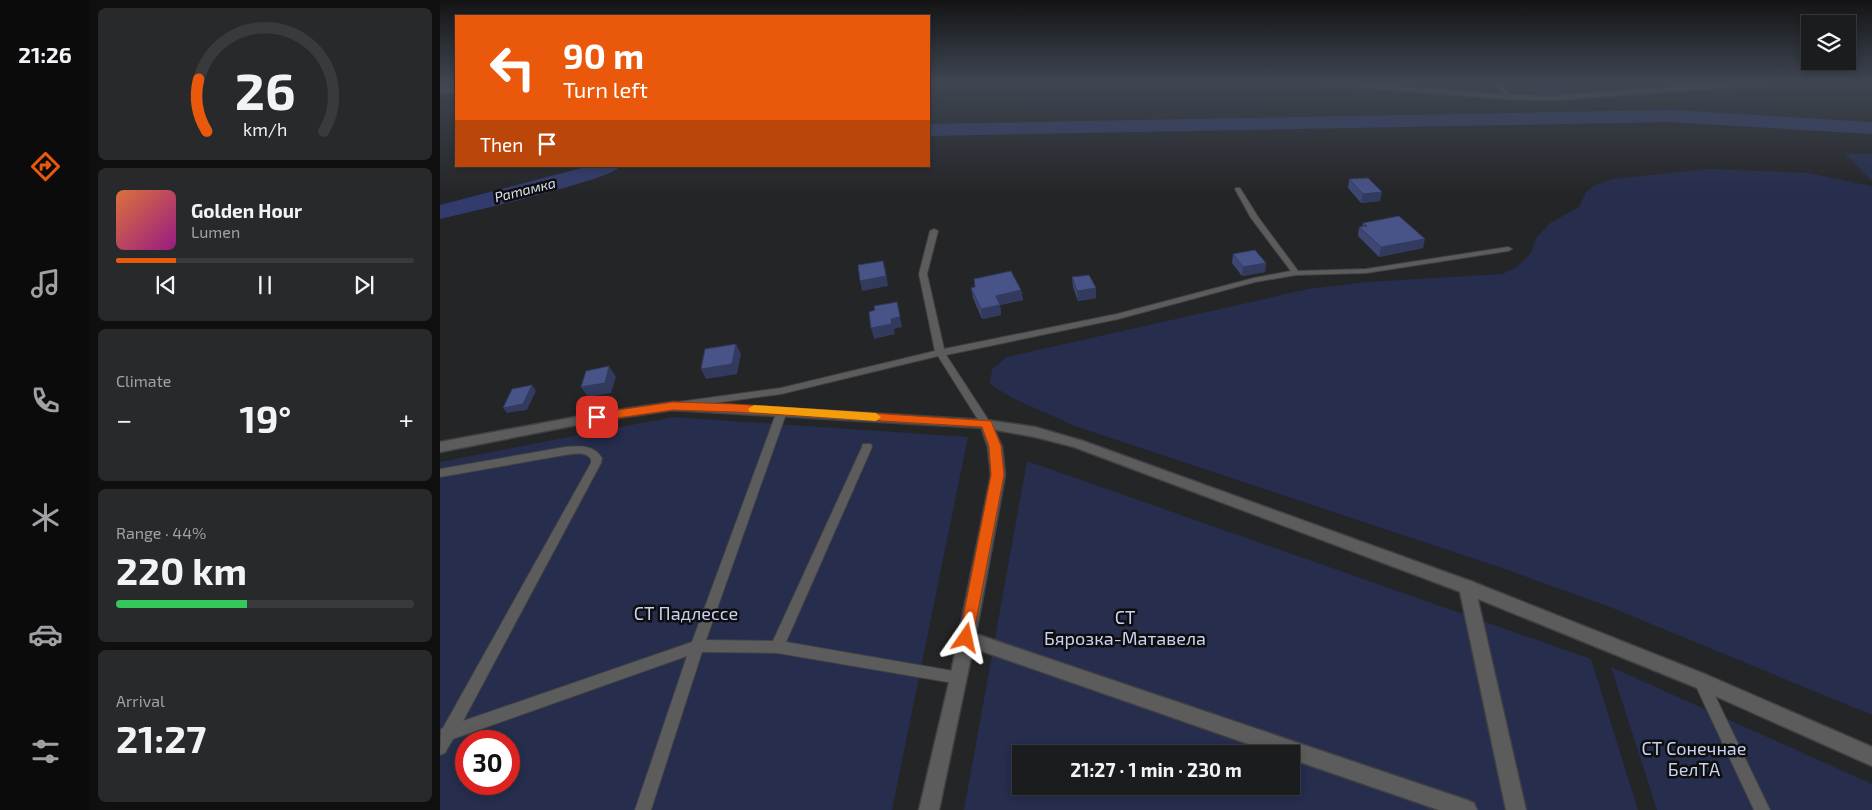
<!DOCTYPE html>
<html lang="en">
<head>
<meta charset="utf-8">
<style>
	:root { --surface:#1b1c1d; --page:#28292a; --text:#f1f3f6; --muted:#a0a1a4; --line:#393a3b; --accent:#ea580c }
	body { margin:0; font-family:"Exo 2",sans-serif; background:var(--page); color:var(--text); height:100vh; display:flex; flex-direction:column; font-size:19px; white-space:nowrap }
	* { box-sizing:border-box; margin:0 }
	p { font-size:16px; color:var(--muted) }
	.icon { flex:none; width:28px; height:28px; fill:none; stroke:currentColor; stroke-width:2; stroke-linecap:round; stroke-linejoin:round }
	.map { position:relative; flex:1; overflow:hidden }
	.panel { display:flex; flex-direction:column; gap:8px; padding:8px; background:#0f0f10; width:350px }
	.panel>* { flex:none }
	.guide { position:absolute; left:15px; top:15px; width:475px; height:152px; border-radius:0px; box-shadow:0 2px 8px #0003,0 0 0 1px var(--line); background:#ea580c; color:#fff; overflow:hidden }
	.fabs { position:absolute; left:1361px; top:15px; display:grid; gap:10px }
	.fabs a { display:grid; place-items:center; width:55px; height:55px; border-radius:0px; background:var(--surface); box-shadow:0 2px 8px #0003,0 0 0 1px var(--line); font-size:25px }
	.speed { position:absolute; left:15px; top:730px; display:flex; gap:10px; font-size:25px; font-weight:700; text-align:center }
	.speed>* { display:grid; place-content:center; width:65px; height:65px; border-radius:50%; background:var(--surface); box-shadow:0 2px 8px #0003,0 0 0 1px var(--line); line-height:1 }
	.speed .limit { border:8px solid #d22; background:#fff; color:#111 }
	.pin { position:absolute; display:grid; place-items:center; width:42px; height:42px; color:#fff; margin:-21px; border-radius:10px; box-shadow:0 2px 8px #0006 }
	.me { position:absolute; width:55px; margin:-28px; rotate:11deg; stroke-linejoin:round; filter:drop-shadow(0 0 4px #0008) }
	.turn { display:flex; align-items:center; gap:18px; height:105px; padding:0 25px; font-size:22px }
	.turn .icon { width:65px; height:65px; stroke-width:2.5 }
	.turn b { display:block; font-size:35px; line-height:42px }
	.then { display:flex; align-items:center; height:48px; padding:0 25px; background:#0003; gap:10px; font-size:19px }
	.big { font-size:38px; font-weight:700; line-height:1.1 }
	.panel .card { flex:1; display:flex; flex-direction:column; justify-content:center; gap:8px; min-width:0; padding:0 18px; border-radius:8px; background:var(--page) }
	.panel .dial { align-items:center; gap:0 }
	.dial svg { height:130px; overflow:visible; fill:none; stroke:var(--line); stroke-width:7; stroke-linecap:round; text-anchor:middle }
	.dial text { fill:var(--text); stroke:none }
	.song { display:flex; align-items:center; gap:15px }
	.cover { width:60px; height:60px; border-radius:8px; background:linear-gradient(135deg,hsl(20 70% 55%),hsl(310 70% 35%)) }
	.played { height:5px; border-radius:2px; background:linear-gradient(90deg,var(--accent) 20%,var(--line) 20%) }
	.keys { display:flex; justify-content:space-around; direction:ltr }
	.heat { display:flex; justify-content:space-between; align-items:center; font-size:28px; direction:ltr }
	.charge { height:8px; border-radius:4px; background:linear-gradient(90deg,#34c759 44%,var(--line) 0) }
	.trip { position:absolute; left:572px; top:745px; width:288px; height:50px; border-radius:0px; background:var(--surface); box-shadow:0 2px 8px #0003,0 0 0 1px var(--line); font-weight:700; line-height:50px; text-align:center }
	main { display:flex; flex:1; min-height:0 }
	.dock { display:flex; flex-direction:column; width:90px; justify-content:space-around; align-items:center; background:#0b0b0c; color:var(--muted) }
	.dock .icon { width:35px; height:35px }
	.dock .active { color:var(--accent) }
	.dock b { font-size:22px; color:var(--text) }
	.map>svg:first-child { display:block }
	.green { fill:#262d4d; fill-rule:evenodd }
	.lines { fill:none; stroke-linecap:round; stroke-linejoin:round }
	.river { fill:#323b6d; fill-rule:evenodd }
	.service-casing { stroke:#414143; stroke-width:2 }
	.minor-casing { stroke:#414143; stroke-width:3 }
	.tertiary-casing { stroke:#414143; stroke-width:3 }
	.service { fill:#5c5c5d; fill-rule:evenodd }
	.minor { fill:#5c5c5d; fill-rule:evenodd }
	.tertiary { fill:#5c5c5d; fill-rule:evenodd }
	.wall { fill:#3e4774 }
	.shaded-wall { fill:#323a5e }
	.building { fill:#485387; stroke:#323a5e }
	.route { fill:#ea580c; stroke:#983908 }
	.slow { fill:#f59e0b }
	.labels { text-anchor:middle; stroke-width:5; stroke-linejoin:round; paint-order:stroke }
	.far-water-label { font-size:14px; font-style:italic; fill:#dde2f2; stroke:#0e0e0f }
	.near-park-label { font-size:18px; fill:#c9d2f3; stroke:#0e0e0f }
</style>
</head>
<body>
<main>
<nav class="dock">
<b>21:26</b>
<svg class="icon active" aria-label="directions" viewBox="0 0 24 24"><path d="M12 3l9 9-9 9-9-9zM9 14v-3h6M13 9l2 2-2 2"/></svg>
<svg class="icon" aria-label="music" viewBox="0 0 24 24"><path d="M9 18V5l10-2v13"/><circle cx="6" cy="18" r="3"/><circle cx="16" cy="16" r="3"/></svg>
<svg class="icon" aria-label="phone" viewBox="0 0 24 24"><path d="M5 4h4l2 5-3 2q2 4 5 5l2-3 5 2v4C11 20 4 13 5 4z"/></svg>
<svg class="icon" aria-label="climate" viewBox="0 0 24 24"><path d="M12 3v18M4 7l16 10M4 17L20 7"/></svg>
<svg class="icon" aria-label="car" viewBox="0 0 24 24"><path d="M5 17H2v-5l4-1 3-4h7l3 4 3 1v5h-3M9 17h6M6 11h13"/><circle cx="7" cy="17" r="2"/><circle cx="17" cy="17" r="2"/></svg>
<svg class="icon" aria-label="filters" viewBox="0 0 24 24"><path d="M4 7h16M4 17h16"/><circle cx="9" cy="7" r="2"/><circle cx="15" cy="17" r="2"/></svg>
</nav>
<section class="panel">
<div class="card dial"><svg viewBox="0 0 100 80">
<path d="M14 69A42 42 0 1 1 86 69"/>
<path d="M14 69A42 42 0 0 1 9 37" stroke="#ea580c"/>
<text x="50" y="56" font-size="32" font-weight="700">26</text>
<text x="50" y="72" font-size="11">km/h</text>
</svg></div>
<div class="card">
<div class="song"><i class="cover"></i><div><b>Golden Hour</b><p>Lumen</p></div></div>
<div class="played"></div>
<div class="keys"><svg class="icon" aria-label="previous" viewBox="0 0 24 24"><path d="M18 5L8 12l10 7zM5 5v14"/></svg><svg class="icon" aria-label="pause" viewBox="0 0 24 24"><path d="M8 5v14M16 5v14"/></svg><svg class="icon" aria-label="next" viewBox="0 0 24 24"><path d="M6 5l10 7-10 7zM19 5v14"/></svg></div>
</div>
<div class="card"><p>Climate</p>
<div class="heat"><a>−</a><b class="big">19°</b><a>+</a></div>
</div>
<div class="card"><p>Range · 44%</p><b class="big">220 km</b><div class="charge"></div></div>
<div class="card"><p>Arrival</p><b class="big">21:27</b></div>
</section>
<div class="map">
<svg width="1432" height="810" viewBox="0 0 1432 810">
	<rect width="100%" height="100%" fill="#242527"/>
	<g class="green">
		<path d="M908 82H1283L1122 95Z"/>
		<path d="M1405 154H1432V181Z"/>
		<path d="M1270 169 1368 173 1432 186V715L1170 607 1065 569 635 426 572 398 550 384 552 369 567 357 868 289 927 282 1062 274 1077 267 1090 254 1097 237 1110 223 1139 207 1146 192 1155 185 1172 179Z"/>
		<path d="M233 417 528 437 452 810H0V462ZM26 741H69V784H26Z"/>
		<path d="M587 461 1151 659 1198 810H524ZM581 754H851V786H581Z"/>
		<path d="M1171 667 1432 784V810H1217Z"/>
	</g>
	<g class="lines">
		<g class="river">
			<path d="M1229 110 1432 122V134L1229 122 489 136V124Z"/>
			<path d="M149 166H181C171 180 26 213 0 219V205Z"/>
		</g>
		<defs>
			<g id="service">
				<path d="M1053 82H1059L1071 96V98H1067Z"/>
				<path d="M1228 82H1235L1247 89 1242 90Z"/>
				<path d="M796 188H800L818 217 858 271 926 269 1068 247 1072 249 1068 251 926 273 856 275 815 282 678 319 506 355 551 424 546 428 542 426 498 356 341 394 238 408 233 405 238 402 341 388 495 351 479 274 490 231 494 229 498 231 487 274 504 349 677 314 814 278 851 271 811 218 795 189Z"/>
				<path d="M342 408 347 411 266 640 333 641 422 447 423 444H431L432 447 346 642 519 672 524 673 526 678 524 683 519 684 337 653 262 652 211 810H195L247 656 13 739 5 753 0 755 1 729 3 728 151 463V459C145 451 134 454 125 455L0 477V469L125 447C140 446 153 444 162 458L161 463 23 721 252 642 337 411Z"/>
				<path d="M1261 675 1266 677 1330 810H1314L1254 682 1256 677Z"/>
			</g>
			<g id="minor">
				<path d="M16 83V87L0 88V84Z"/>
				<path d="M546 420 551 421 552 424 562 447 565 475 536 634 1027 800 1034 803 1037 810H999L851 759V754H837L533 648 499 810H479L510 678 551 475 548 447 540 424 541 421Z"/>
				<path d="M1027 580 1033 582 1035 587 1086 810H1066L1019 587 1021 582Z"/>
			</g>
			<g id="tertiary">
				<path d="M875 82H901L1069 95 1113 96 1304 82H1332L1329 84 1113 100 1069 99 878 84Z"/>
				<path d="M16 88V92L0 93V89Z"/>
				<path d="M233 402 546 420 595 427 643 441 1033 582 1267 675 1432 747V766L1255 687 1021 592 634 447 595 437 546 428 233 410 157 421 0 452V442L157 413Z"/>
			</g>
		</defs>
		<use href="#service" class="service-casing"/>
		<use href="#minor" class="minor-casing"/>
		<use href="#tertiary" class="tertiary-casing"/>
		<use href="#service" class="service"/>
		<use href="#minor" class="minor"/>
		<use href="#tertiary" class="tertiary"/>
	</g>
	<g class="wall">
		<path d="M909 179 940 201 921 203 908 188Z"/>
		<path d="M923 223 983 248 939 257 918 236 919 227H922Z"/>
		<path d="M793 254 826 263 825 272 802 276 792 263Z"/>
		<path d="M632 277 656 298 638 301 633 287Z"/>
		<path d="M535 287 581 290 583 300 560 305 561 315 542 319 533 298 531 288Z"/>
	</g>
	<g class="shaded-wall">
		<path d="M942 192 940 201 921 203 923 194Z"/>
		<path d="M985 239 983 248 939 257 941 247Z"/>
		<path d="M443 261 446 271 448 286 422 291 420 281Z"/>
		<path d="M826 263 825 272 802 276 803 267Z"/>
		<path d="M656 288V298L638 301 637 291Z"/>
		<path d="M581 290 583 300 560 305 561 315 542 319 541 309 556 296Z"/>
		<path d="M457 302 462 327 454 329 455 334 434 339 431 328 451 319Z"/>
		<path d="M296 344 301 354 297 374 266 379 261 369Z"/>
		<path d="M169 366 176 377 171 393 148 397 141 387Z"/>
		<path d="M92 385 96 391 87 410 67 413 63 408Z"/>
	</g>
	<g class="building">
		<path d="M928 178 942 192 923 194 909 179Z"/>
		<path d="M959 216 985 239 941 247 919 227 927 226 923 223Z"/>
		<path d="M815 250 826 263 803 267 793 254Z"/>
		<path d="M443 261 446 276 420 281 418 265Z"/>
		<path d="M571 271 581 290 556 296 560 305 541 309 531 288 535 287 534 279Z"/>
		<path d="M649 275 656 288 637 291 632 277Z"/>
		<path d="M457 302 460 317 451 319 452 324 431 328 429 312 435 310 434 306Z"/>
		<path d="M296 344 292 364 261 369 265 349Z"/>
		<path d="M169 366 165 383 141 387 146 371Z"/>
		<path d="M92 385 83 404 63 408 72 389Z"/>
	</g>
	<linearGradient id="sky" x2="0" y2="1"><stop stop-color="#141415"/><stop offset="0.42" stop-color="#3f4652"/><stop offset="1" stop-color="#3f4652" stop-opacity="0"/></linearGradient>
	<rect width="1432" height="195" fill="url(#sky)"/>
	<path class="route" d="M233 402 295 404 551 421 561 446 564 475 532 642 526 644 521 642 519 638 551 475 549 446 542 427 295 412 233 410 157 421 152 417 157 413Z"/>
	<path class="slow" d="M314 405 436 413 441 417 436 421 310 412 308 409Z"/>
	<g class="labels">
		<g class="far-water-label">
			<text transform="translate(85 190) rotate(-14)" y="5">Ратамка</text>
		</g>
		<g class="near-park-label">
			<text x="246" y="620">СТ Падлессе</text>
			<text x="685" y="624">СТ<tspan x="685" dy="21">Бярозка-Матавела</tspan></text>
			<text x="1254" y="755">СТ Сонечнае<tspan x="1254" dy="21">БелТА</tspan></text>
		</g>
	</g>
</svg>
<div class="fabs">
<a><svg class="icon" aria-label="layers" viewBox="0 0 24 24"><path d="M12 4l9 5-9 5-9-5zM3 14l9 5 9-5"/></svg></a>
</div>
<div class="speed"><div class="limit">30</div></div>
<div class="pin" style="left:157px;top:417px;background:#d93025"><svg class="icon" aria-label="arrive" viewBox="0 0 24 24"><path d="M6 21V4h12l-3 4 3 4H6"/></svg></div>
<svg class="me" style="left:526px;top:638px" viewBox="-20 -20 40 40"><path d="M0-17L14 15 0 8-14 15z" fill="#ea580c" stroke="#fff" stroke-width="4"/></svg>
<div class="trip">21:27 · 1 min · 230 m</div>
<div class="guide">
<div class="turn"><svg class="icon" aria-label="left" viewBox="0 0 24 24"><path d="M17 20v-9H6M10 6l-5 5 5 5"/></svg><div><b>90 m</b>Turn left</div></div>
<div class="then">Then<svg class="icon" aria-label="arrive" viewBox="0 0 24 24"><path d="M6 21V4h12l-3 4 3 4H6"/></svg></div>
</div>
</div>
</main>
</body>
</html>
